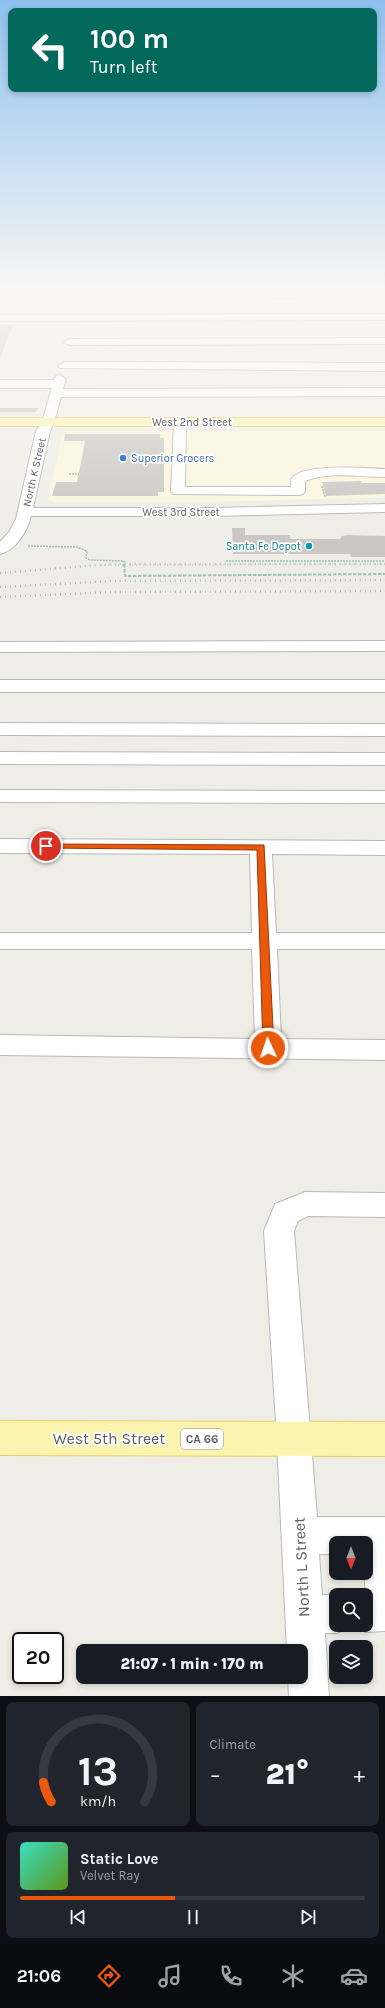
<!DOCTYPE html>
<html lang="en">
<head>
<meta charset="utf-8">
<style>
	:root { --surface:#171b24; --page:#20242c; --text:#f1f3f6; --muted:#9ea1a6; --line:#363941; --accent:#ea580c }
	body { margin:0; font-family:Karla,sans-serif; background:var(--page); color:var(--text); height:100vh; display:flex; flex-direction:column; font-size:15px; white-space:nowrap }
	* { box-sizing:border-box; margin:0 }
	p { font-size:13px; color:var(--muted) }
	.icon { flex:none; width:22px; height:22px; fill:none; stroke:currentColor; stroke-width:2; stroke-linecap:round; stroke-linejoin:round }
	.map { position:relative; height:1696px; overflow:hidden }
	.sheet { display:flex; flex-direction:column; gap:6px; padding:6px; background:#0d0f14; flex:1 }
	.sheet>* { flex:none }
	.banner { position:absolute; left:8px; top:8px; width:369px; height:84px; border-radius:8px; box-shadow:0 2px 6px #0003; background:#00695c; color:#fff; overflow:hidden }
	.needle { width:26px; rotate:180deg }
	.buttons { position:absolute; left:329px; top:1536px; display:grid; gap:8px }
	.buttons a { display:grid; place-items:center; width:44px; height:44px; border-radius:8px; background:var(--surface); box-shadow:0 2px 6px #0003; font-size:20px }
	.speed { position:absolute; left:12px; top:1632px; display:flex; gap:8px; font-size:20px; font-weight:700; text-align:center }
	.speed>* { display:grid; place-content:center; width:52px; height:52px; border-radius:50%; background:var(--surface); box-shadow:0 2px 6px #0003; line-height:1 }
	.speed .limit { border:2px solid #111; border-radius:6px; background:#fff; color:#111 }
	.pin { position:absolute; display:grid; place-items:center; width:34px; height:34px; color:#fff; margin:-17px; border:2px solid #fff; border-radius:50%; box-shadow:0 1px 4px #0007 }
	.me { position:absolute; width:44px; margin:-22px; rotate:357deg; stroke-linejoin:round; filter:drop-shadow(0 0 3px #0008) }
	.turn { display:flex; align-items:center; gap:14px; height:84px; padding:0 16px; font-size:18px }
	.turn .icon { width:52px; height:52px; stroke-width:2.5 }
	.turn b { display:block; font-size:28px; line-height:34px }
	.big { font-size:30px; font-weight:800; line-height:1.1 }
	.sheet .widget { flex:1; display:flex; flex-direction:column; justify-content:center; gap:6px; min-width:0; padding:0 14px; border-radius:8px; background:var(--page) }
	.sheet .dial { align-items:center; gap:0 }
	.dial svg { height:104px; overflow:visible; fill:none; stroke:var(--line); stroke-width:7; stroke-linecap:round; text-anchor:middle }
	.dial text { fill:var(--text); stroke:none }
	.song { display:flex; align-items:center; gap:12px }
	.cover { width:48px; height:48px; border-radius:6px; background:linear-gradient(135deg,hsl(170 70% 55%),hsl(90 70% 35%)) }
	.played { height:4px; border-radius:2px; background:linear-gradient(90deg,var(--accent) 45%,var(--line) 45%) }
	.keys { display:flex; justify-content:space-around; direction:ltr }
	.heat { display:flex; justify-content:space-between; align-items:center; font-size:22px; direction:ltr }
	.sheet .tiles { flex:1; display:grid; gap:6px; grid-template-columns:1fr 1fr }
	.widget:last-child { grid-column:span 2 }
	.trip { position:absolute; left:76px; top:1644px; width:232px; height:40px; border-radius:8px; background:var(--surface); box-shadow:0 2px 6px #0003; font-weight:800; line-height:40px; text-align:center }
	.dock { display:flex; height:64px; justify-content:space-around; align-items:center; background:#090b0e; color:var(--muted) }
	.dock .icon { width:28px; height:28px }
	.dock .selected { color:var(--accent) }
	.dock b { font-size:18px; color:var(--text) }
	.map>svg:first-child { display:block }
	.commercial { fill:#fcf7de }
	.building { fill:#cbc8c4 }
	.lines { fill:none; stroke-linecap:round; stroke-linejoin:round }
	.minor-casing { stroke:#b6b8bc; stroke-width:2 }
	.major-casing { stroke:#eacf65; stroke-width:2 }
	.path-far1 { stroke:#9cc3ab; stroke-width:1.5; stroke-dasharray:2 1; stroke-linecap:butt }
	.path { stroke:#9cc3ab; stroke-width:2; stroke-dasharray:3.5 1.5; stroke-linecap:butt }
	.minor { fill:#fff; fill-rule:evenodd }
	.major { fill:#fbf4b0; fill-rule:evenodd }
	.rail-far1 { stroke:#b6b7b7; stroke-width:2; stroke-dasharray:0.5 3; stroke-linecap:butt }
	.rail { stroke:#b6b7b7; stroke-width:2.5; stroke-dasharray:1 4; stroke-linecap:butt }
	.route { fill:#ea580c; stroke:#983908 }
	.shop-dot { fill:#3f7fe0; stroke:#fff; stroke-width:1.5 }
	.culture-dot { fill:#0f9aa8; stroke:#fff; stroke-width:1.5 }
	.labels { text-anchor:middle; stroke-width:3.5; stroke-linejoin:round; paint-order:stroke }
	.far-street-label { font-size:11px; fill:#5e6166; stroke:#fff }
	.far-shop-label { font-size:11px; fill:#366cbe; stroke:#fff; text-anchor:start }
	.far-culture-label { font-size:11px; fill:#0d838f; stroke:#fff; text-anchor:end }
	.shield { fill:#fff; stroke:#8e9094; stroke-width:1 }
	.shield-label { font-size:12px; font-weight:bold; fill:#5e6166 }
	.near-street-label { font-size:16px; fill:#5e6166; stroke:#fff }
</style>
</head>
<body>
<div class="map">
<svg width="385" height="1696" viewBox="0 0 385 1696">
	<rect width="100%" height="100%" fill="#efeee6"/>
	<path class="commercial" d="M68 431H385V497L205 502H56L48 500 62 434Z"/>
	<g class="building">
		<path d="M0 325H13L0 359Z"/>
		<path d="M0 408H38L36 412H0Z"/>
		<path d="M65 434H160V438H164V492H158V496H52L56 482H77L85 441H64Z"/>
		<path d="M361 481 362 483H385V494L326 496 322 482Z"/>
		<path d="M232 528H245V535H290V539H340L342 536 347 535 385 536V557H351L350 554H233Z"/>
	</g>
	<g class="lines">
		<defs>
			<g id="minor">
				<path d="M122 288H132L130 296H122Z"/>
				<path d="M0 291H54L59 294 54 297H0Z"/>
				<path d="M385 291V297L273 298 268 295 273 292Z"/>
				<path d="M385 314V320L0 321V315Z"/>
				<path d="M385 338V344L70 345 64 342 70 339Z"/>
				<path d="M64 362 385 363V371L60 368 58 366Z"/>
				<path d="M60 375 66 379 63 389 385 388V396L61 397 54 422 50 431 33 508H213L385 504V512L213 516H31C27 532 16 550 0 554V542L9 532 16 519 36 431 42 422 52 388H0V380H54L56 376Z"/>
				<path d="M180 418 186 422 185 487H291C291 484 290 480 292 478 302 463 368 468 385 469V477C359 477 330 471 305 481V491L303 494 298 495 173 494 171 491 174 422Z"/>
				<path d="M385 641V651L0 652V642Z"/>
				<rect x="0" y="680" width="385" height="12"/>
				<path d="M0 723 385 724V736L0 735Z"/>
				<path d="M0 752 385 753V765L0 764Z"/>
				<path d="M0 790 385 791V803L0 802Z"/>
				<path d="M0 839 385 841V855L272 854 276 933H385V949H277L281 1039 385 1040V1060L0 1055V1035L255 1039 252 949H0V933H252L250 854 0 853Z"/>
				<path d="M305 1192 385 1193V1217L308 1216 298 1221 294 1231 317 1517H385V1631L366 1632 352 1625H366V1595H363L366 1594 364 1573H366V1543H336V1554H319L322 1595H336V1625H351L350 1628 336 1633H325L329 1696H289L288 1677H301V1651H287L277 1439 264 1231 275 1204Z"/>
			</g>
			<g id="major">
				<rect x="0" y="418" width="385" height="8"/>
				<path d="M0 1421 385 1422V1456L0 1455Z"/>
			</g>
		</defs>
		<use href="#minor" class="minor-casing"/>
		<use href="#major" class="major-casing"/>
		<g class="path-far1">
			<path d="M69 474H79"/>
			<path d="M322 486 325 497"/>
			<path d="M28 546 77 547 87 551 86 558 90 560 124 561V565"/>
			<path d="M226 561H385"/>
		</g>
		<path class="path" d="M124 564 125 576 385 574"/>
		<use href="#minor" class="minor"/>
		<use href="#major" class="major"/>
		<path class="rail-far1" d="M101 565 385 564"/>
		<g class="rail">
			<path d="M0 573 112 564H385"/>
			<path d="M0 587 112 581 385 580"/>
			<path d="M0 597 114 592 385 591"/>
		</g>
	</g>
	<linearGradient id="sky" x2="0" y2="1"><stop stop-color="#8fc0ef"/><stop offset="0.55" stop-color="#f8f7f4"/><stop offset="1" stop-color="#f8f7f4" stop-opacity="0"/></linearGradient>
	<rect width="385" height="526" fill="url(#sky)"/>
	<path class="route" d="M46 844 264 845 274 1048 272 1051 268 1052 263 1048 257 850 43 848 42 846Z"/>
	<circle class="shop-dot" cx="123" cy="458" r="4"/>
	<circle class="culture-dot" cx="309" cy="546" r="4"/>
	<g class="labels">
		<g class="far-street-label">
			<text x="192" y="426">West 2nd Street</text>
			<text transform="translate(34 472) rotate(-77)" y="4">North K Street</text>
			<text x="181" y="516">West 3rd Street</text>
		</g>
		<g class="far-shop-label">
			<text x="131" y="462">Superior Grocers</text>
		</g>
		<g class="far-culture-label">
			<text x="301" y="550">Santa Fe Depot</text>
		</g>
		<rect class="shield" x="181" y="1429" width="42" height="20" rx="3"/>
		<g class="shield-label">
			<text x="202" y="1443">CA 66</text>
		</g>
		<g class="near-street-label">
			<text x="109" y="1444">West 5th Street</text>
			<text transform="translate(301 1567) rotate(-93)" y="6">North L Street</text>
		</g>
	</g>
</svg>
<div class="buttons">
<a><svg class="needle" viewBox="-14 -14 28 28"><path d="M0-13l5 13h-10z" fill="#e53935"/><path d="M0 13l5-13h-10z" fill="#9ea1a6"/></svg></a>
<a><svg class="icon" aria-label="search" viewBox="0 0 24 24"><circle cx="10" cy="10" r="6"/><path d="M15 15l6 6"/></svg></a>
<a><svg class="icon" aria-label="layers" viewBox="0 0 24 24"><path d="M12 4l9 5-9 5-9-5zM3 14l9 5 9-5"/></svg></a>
</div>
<div class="speed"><div class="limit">20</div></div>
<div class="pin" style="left:46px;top:846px;background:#d93025"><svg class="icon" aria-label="arrive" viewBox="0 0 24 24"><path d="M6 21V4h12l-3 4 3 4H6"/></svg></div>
<svg class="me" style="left:268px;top:1048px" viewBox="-20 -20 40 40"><circle r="17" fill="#ea580c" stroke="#fff" stroke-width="3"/><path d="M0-11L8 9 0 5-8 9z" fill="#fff"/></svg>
<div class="trip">21:07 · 1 min · 170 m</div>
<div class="banner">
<div class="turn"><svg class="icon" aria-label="left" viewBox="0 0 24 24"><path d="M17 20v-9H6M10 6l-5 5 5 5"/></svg><div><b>100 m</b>Turn left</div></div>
</div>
</div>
<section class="sheet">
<div class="tiles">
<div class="widget dial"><svg viewBox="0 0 100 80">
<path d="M14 69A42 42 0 1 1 86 69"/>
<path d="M14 69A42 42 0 0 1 8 54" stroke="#ea580c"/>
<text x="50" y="56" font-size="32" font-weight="700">13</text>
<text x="50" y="72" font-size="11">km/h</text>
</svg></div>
<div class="widget"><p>Climate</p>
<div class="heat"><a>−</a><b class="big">21°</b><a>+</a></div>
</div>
<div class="widget">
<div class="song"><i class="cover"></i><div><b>Static Love</b><p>Velvet Ray</p></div></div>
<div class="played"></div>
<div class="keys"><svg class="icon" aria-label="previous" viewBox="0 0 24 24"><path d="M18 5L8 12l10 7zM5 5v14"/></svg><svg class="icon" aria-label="pause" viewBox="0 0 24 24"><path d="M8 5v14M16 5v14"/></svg><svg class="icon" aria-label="next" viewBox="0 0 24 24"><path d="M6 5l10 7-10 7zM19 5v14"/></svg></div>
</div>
</div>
</section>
<nav class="dock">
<b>21:06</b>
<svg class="icon selected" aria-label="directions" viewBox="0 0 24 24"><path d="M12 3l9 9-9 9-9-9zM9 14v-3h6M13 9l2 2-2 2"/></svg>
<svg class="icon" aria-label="music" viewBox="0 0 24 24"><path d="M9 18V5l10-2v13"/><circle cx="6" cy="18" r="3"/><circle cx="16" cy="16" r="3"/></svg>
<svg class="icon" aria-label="phone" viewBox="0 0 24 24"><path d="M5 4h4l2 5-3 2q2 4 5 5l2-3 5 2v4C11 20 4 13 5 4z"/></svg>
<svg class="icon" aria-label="climate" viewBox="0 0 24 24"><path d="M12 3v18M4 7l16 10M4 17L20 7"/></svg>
<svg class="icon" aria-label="car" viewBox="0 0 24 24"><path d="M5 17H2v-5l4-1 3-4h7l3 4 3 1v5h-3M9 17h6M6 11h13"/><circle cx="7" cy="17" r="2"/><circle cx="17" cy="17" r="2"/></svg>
</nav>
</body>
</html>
